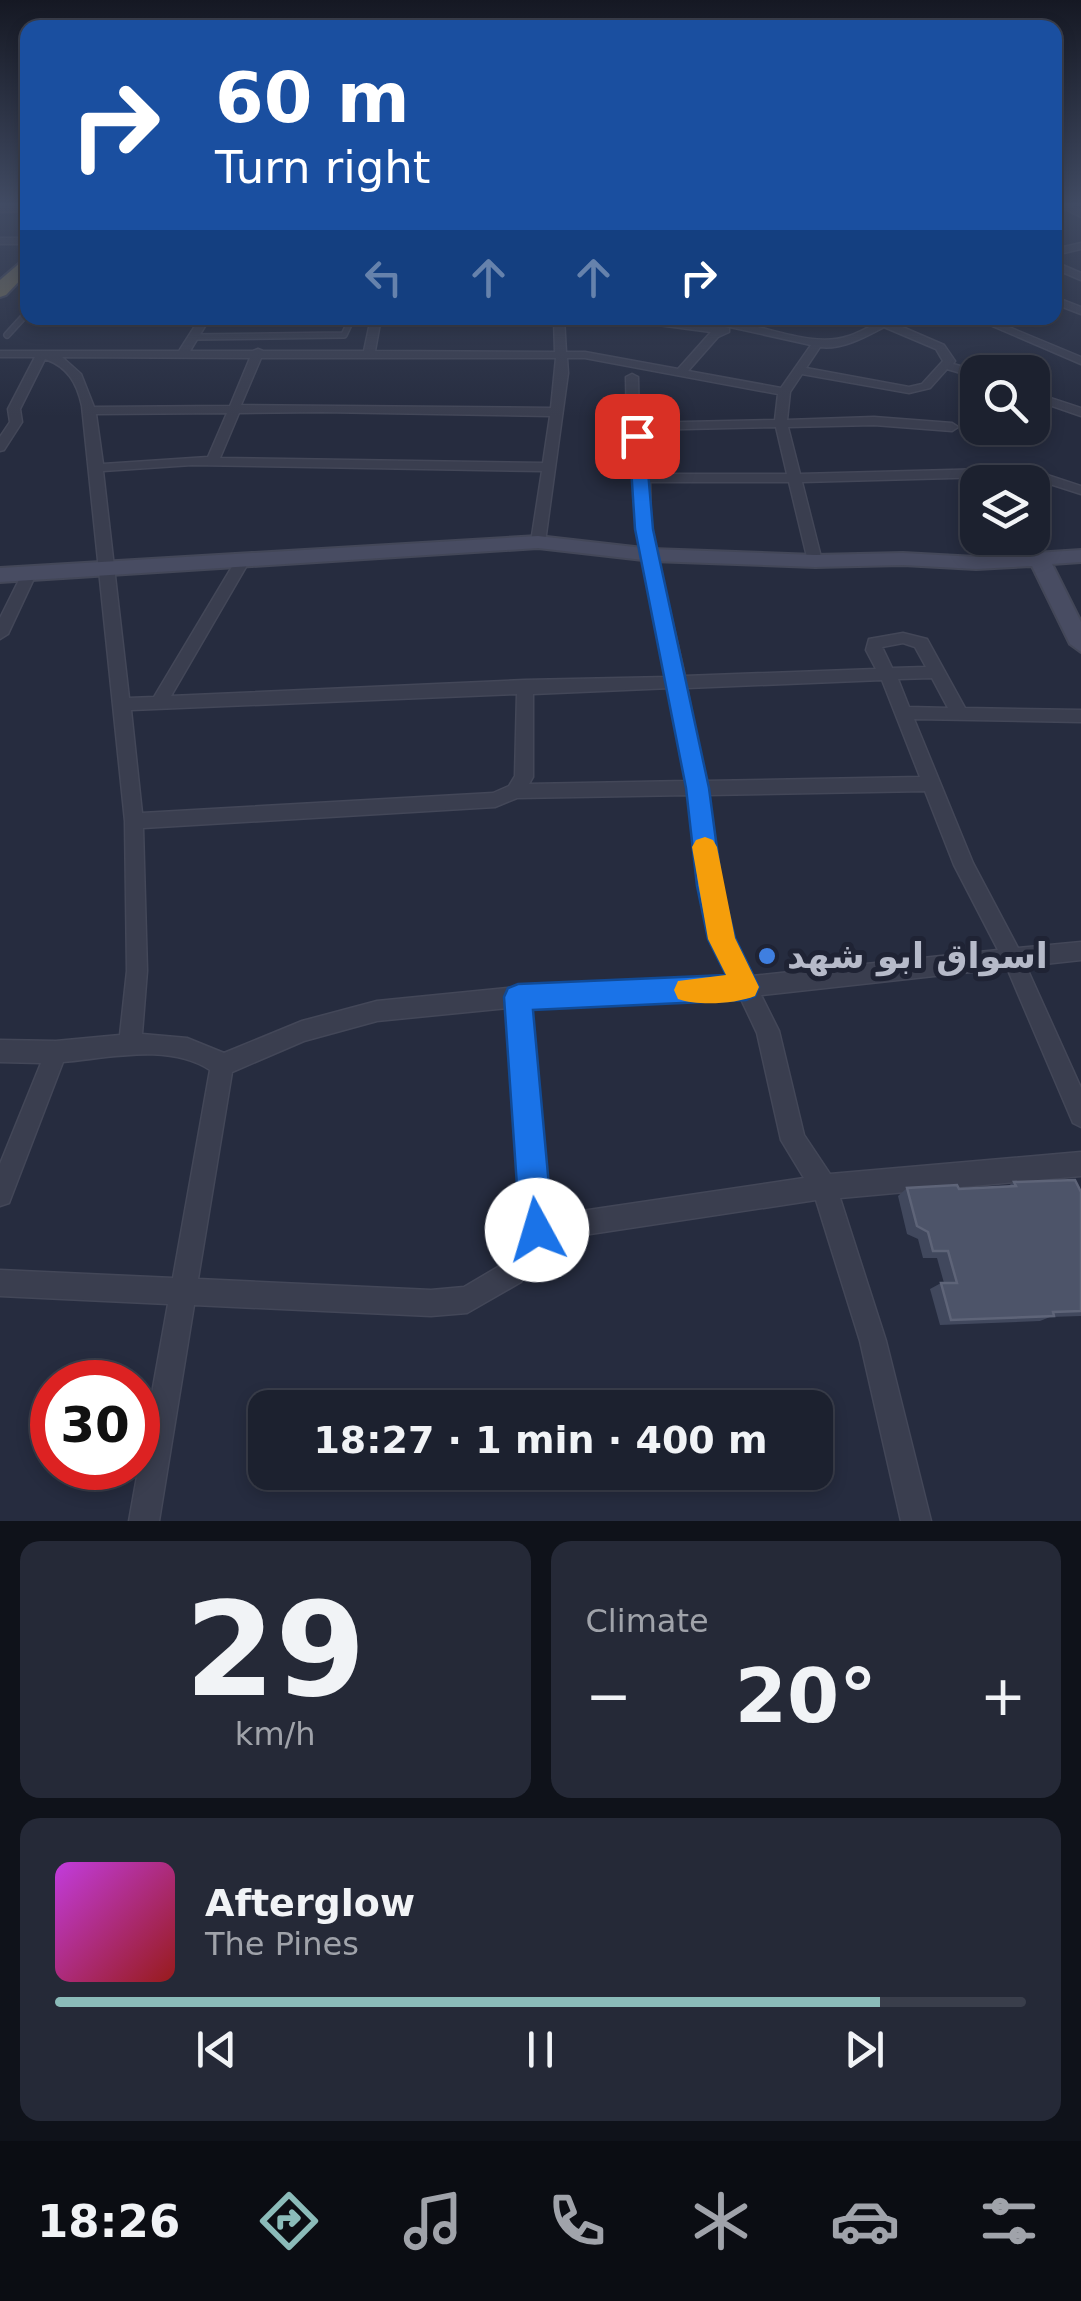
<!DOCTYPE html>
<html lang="en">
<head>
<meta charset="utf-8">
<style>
	:root { --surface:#1c212f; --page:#252937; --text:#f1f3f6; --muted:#a0a3aa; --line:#3a3e4b; --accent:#8bbbb9 }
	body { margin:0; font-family:"DejaVu Sans","Noto Sans Arabic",sans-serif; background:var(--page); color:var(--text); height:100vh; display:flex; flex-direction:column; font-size:38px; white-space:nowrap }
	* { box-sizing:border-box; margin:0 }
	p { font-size:32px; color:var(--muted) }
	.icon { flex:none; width:55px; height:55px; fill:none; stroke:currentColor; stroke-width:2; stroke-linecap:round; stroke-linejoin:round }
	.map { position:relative; height:1521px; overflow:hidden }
	.panel { display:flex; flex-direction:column; gap:20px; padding:20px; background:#0f121a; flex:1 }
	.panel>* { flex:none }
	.banner { position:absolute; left:20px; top:20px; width:1042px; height:305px; border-radius:20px; box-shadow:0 5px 15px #0003,0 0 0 2px var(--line); background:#1a4fa0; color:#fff; overflow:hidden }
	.controls { position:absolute; left:960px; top:355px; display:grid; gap:20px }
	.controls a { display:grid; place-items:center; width:90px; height:90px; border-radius:20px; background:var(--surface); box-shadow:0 5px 15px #0003,0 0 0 2px var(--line); font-size:50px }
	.speed { position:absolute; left:30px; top:1360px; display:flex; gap:20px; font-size:50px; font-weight:700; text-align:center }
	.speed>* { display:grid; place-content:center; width:130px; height:130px; border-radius:50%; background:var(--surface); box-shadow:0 5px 15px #0003,0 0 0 2px var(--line); line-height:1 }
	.speed .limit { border:15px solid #d22; background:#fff; color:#111 }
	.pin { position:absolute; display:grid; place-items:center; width:85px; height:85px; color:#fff; margin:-42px; border-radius:20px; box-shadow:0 5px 15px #0006 }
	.me { position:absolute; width:110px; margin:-55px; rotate:354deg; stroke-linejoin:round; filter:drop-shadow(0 0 8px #0008) }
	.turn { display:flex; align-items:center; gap:35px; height:210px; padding:0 30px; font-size:45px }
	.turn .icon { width:130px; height:130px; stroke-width:2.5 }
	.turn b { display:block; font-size:70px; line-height:85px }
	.lanes { display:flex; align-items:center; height:95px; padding:0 30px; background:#0003; justify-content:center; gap:50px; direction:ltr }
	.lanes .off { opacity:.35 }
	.big { font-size:75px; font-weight:800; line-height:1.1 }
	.panel .card { flex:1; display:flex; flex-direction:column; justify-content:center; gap:15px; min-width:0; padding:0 35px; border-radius:20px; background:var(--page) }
	.panel .dial { align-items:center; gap:0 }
	.dial b { font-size:130px; line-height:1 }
	.song { display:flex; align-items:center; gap:30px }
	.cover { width:120px; height:120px; border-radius:15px; background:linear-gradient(135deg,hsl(290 70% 55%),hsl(0 70% 35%)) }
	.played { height:10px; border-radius:5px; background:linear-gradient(90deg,var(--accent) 85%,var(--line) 85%) }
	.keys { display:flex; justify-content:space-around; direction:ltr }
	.heat { display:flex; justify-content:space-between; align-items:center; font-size:55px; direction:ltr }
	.panel .tiles { flex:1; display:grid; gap:20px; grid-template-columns:1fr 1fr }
	.card:last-child { grid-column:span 2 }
	.trip { position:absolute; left:248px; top:1390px; width:585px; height:100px; border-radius:20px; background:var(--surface); box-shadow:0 5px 15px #0003,0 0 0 2px var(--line); font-weight:800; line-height:100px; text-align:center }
	.tabs { display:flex; height:160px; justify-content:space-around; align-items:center; background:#0b0d13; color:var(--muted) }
	.tabs .icon { width:70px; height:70px }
	.tabs .selected { color:var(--accent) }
	.tabs b { font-size:45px; color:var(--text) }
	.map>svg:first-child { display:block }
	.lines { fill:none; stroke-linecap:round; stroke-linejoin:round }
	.lane-casing { stroke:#434758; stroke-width:8 }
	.street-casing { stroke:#434758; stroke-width:3 }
	.secondary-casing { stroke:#434758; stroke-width:4 }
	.highway-casing { stroke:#424656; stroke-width:4 }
	.lane { stroke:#3a3e4f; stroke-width:5 }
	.street { fill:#3a3e4f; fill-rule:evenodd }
	.secondary { fill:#484c62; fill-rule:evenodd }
	.highway { fill:#756f57; fill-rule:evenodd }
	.wall { fill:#41485d }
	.building { fill:#4d5469; stroke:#5e6478; stroke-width:2.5 }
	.route { fill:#1a73e8; stroke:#114b97; stroke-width:2.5 }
	.slow { fill:#f59e0b }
	.shop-dot { fill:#3f7fe0; stroke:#1f2334; stroke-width:4 }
	.labels { text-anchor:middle; stroke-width:10; stroke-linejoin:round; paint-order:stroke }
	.poi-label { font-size:35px; font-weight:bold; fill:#b6bac9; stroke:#1f2334; text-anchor:start }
</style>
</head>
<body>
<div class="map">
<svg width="1081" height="1521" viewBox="0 0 1081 1521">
	<rect width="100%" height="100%" fill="#262c3f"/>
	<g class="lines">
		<defs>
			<g id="lane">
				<path d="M7 335 28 312"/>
				<path d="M194 337 344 335 352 318"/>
			</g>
			<g id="street">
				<path d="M1055 204H1064L1081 211V217Z"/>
				<path d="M28 205V211L0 212V206Z"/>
				<path d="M0 238H20L25 241 20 244H0Z"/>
				<path d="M1081 243V249L1055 255V249Z"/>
				<path d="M1055 262 1081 273V280L1055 269Z"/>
				<path d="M1055 297 1081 307V314L1055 304Z"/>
				<path d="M200 318H210L190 351H253L258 349 263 351H364L371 318H381L375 351 555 352 554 318H564L566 352H585L678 369 711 332 628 321 623 318 725 327 729 328V332L718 337 688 371 781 388 811 345 730 327V323L744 318H757L745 324C778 331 817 347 849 336 865 331 878 320 893 318L896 320 893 323 944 345 955 361 953 364 982 372H978V378L947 369 930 388 909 393 802 374 790 392 787 420 874 417 952 423 958 427 952 431 874 425 788 427 800 474 1026 468 1081 486V494L1025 476 802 482 822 561 815 565 808 561 789 482H650L651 529 685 676 876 669 866 650 869 639 903 633 927 639 965 708 1081 710V722L914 719 973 863 1018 948 1081 942V960L1026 966 1081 1088V1127L1073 1123 1007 968 761 995 779 1031 804 1135 830 1174 1081 1152V1176L840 1198 886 1341 931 1521H901L860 1341 816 1200 544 1241 521 1282 467 1313 431 1316 194 1305 159 1521H129L168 1304 0 1296V1270L173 1278 210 1070C169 1043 109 1058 63 1062L9 1203 0 1206V1164L41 1063 0 1062V1040L56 1041 120 1035 127 971 125 821 82 406C77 383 68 367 45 359L20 409 22 422 4 450 0 451V437L10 422 8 409 35 357H0V351H179ZM884 327 936 349 943 361 922 384 909 387 806 368 820 347C842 350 865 337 884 327ZM62 357 250 358 230 406 94 407 81 374ZM261 358H556L551 408 241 405ZM567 358H585L778 394 775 420 639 423 638 377 632 374 626 377 627 427 637 478V529L669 677 525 680 171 696 250 560 243 556 236 560 154 697 129 698 103 471 192 465 542 471 531 542 538 546 545 542 568 373ZM322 412 550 416 543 463 220 458 239 413ZM227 413 208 457 103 464 96 414ZM776 427 787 474H649L640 430ZM903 643 915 647 926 667 892 668 882 647ZM932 678 948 708 909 707 898 679ZM882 680 920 777 705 781 687 688ZM671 688 687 781 529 784 533 777V694ZM517 694 515 776 509 786 493 793 142 813 131 710ZM925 791 954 865 998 950 752 976 732 938 719 886 707 795ZM689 795C697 864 700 914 731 978L518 987 377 1001 302 1021 224 1053 187 1038 142 1034 147 971 143 828 495 807 517 798ZM740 997 757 1033 781 1140 804 1178 548 1216 530 1006ZM508 1008 524 1228 503 1264 464 1287 431 1290 198 1279 232 1072 304 1041 377 1021Z"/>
				<path d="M974 318H987L1081 357V364Z"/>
				<path d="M1032 392 1081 408V416L1032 399Z"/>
				<path d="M30 567 37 572 8 634 0 639V618L23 572Z"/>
			</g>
			<path id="secondary" d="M538 536 652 549 815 555 903 553 976 557 1081 550V562L1052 564 1081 622V652L1070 644 1032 566 976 569 903 565 815 567 652 561 538 548 0 582V568Z"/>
			<path id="highway" d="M28 256V272L6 295 0 297V280Z"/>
		</defs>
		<use href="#lane" class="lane-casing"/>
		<use href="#street" class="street-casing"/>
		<use href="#secondary" class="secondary-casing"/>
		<use href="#highway" class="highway-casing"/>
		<use href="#lane" class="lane"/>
		<use href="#street" class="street"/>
		<use href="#secondary" class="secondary"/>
		<use href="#highway" class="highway"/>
	</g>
	<path class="wall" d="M1014 1182 1081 1192V1316L1050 1317 1040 1321 940 1325 930 1289 941 1283H944L937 1258H923L918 1239 907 1234 898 1196 907 1188 959 1189 1008 1186Z"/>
	<path class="building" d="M1075 1180 1081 1192V1311L1053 1312 1054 1316 951 1320 941 1283H957L948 1251H933L928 1232 917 1226 907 1188 957 1185 959 1189 1016 1186 1014 1182Z"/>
	<linearGradient id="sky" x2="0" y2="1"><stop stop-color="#151823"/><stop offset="0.49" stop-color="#414b63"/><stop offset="1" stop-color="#414b63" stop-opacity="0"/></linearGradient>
	<rect width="1081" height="417" fill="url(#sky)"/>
	<path class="route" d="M637 431 645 436 653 529 709 788 722 886 735 938 759 987 755 996 746 1000 533 1010 553 1230 548 1241 537 1246 525 1241 520 1230 504 997 508 988 518 984 726 975 708 939 697 886 686 788 635 529 629 436Z"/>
	<path class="slow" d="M705 837 713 840 717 847 735 938 759 987 755 996C735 1004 698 1006 678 999L674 990 678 981 726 975 708 939 692 847 696 840Z"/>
	<circle class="shop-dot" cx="767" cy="956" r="10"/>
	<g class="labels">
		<g class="poi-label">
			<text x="787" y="968">اسواق ابو شهد</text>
		</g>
	</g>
</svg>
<div class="controls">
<a><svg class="icon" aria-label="search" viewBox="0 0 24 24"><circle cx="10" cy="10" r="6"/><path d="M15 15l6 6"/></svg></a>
<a><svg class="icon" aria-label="layers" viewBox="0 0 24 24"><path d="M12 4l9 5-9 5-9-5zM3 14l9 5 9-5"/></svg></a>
</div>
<div class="speed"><div class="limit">30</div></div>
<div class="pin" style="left:637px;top:436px;background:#d93025"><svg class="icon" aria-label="arrive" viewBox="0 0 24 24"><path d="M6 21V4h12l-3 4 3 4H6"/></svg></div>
<svg class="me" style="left:537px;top:1230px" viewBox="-20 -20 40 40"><circle r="19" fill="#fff"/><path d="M0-13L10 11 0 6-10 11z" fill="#1a73e8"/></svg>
<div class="trip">18:27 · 1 min · 400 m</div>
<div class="banner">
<div class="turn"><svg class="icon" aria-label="right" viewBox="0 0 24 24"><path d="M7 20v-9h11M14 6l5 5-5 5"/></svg><div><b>60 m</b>Turn right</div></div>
<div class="lanes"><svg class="icon off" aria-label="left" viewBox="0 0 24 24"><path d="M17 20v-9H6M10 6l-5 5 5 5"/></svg><svg class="icon off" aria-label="ahead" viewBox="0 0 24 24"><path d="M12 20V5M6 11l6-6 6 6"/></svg><svg class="icon off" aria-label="ahead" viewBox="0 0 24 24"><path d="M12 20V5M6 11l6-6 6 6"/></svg><svg class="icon" aria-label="right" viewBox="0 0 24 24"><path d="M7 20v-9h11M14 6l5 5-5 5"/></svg></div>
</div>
</div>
<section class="panel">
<div class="tiles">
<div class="card dial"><b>29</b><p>km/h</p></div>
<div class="card"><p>Climate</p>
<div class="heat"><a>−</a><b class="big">20°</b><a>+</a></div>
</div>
<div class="card">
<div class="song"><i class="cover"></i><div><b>Afterglow</b><p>The Pines</p></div></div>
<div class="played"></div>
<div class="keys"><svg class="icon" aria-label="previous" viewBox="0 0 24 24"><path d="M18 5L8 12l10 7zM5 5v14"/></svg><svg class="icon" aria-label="pause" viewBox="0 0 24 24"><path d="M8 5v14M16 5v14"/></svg><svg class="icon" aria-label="next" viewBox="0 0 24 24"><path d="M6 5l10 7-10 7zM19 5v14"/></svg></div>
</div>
</div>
</section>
<nav class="tabs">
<b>18:26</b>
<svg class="icon selected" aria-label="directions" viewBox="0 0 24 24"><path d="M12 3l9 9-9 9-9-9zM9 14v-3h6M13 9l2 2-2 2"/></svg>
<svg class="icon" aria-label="music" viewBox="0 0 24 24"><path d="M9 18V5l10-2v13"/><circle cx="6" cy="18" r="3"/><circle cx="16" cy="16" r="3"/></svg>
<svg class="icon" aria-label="phone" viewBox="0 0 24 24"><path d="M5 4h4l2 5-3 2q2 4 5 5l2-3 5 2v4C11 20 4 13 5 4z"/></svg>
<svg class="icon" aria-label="climate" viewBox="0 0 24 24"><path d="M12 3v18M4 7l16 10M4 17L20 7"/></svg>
<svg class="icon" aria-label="car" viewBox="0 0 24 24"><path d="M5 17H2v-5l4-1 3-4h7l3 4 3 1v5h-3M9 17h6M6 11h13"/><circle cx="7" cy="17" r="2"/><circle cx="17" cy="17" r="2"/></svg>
<svg class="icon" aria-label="filters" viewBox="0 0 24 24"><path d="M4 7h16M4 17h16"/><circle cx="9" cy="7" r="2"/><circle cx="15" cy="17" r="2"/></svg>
</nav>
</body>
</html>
